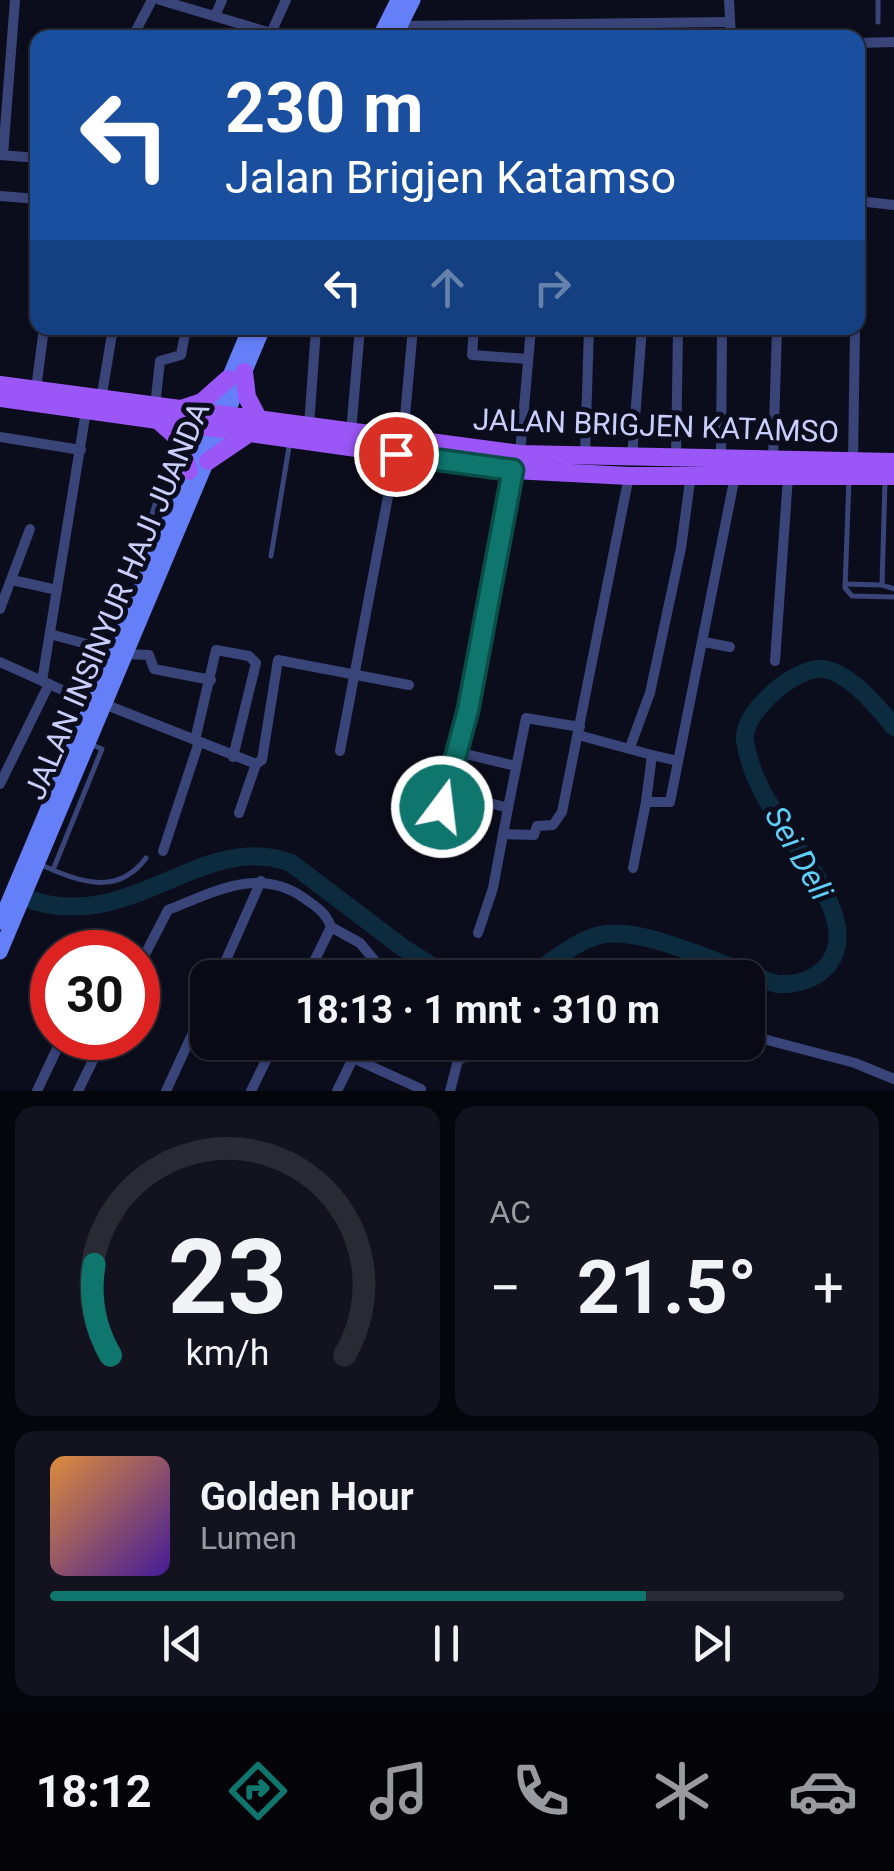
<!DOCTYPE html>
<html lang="id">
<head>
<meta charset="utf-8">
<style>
	:root { --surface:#090a15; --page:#12131e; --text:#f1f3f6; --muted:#999aa0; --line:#292b34; --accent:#0f766e }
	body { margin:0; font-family:Roboto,sans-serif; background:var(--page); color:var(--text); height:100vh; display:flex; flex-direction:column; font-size:38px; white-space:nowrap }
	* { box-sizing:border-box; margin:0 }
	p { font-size:32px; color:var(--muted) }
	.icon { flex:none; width:55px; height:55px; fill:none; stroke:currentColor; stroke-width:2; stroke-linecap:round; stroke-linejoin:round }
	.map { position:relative; height:1091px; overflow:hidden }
	.side { display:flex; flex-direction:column; gap:15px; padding:15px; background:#05060c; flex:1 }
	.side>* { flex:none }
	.top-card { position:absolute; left:30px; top:30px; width:835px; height:305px; border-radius:20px; box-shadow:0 2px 8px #0004,0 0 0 2px var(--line); background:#1a4fa0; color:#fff; overflow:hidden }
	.speed { position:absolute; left:30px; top:930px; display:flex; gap:20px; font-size:50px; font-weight:700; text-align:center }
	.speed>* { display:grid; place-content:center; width:130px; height:130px; border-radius:50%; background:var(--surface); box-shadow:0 2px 8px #0004,0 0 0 2px var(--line); line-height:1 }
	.speed .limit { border:15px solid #d22; background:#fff; color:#111 }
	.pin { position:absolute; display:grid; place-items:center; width:85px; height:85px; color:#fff; margin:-42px; border:5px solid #fff; border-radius:50%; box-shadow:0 2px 10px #0007 }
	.me { position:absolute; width:110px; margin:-55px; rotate:15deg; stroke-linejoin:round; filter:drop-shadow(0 0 8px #0008) }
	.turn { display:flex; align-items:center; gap:35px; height:210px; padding:0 30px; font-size:45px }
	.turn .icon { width:130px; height:130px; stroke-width:2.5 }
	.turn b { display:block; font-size:70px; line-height:85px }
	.lanes { display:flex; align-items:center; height:95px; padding:0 30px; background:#0003; justify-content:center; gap:50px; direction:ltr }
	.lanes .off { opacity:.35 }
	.big { font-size:75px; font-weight:700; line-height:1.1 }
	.side .card { flex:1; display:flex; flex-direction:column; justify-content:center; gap:15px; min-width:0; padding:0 35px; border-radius:20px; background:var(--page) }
	.side .dial { align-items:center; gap:0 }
	.dial svg { height:260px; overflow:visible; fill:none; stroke:var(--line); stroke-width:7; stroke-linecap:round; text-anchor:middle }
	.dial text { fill:var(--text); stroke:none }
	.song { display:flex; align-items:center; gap:30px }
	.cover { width:120px; height:120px; border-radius:15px; background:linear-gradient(135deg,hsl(30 70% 55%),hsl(260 70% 35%)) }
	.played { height:10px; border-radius:5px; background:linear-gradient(90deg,var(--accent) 75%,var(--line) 75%) }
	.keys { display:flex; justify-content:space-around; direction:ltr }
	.heat { display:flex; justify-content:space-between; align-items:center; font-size:55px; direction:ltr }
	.side .tiles { flex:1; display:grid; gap:15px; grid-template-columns:1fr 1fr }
	.card:last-child { grid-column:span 2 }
	.trip { position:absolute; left:190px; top:960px; width:575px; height:100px; border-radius:20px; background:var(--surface); box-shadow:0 2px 8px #0004,0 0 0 2px var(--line); font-weight:700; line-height:100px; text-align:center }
	.dock { display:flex; height:160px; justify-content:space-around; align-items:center; background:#040408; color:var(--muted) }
	.dock .icon { width:70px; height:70px }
	.dock .on { color:var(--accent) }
	.dock b { font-size:45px; color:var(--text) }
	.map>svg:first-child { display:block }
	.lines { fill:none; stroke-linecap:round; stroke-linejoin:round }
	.river { stroke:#0d2b3f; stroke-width:18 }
	.lane { stroke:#394479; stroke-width:5 }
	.street { stroke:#394479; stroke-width:10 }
	.secondary { stroke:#657ff8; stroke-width:15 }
	.primary { stroke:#9b56f8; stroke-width:18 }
	.route-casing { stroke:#0a4d48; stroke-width:25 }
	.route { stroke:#0f766e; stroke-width:18 }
	.labels { text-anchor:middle; stroke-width:10; stroke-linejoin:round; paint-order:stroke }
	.street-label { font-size:30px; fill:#cacefd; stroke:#0c0d1c }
	.water-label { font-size:32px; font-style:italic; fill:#5dcff8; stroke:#0c0d1c }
</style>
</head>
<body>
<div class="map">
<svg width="894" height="1091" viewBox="0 0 894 1091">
	<rect width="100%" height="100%" fill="#0c0d1c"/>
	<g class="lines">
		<g class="river">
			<path d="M34 901C136 931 202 830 291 863L402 947 451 978"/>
			<path d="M526 978C548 965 575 941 600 935 645 925 731 970 777 984 817 986 847 960 835 918 816 855 754 807 745 740 742 712 797 665 824 669 851 674 878 707 894 727"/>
		</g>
		<g class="lane">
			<path d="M878 0V22"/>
			<path d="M424 38 428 28"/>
			<path d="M616 38V24"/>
			<path d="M849 479 845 588 852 596 894 597"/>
			<path d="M885 482 882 585 894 589"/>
			<path d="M156 546 148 527 163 479 172 475 184 479"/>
			<path d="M271 556 290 441"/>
			<path d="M845 584 882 585"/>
			<path d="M39 864 53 870 102 749 90 744"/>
			<path d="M53 870C88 885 121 892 146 858"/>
		</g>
		<g class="street">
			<path d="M160 0 271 33 357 38"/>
			<path d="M729 0 731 38"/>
			<path d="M215 16 222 0"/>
			<path d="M399 26 729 22"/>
			<path d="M271 33 286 0"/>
			<path d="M132 38 152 0"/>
			<path d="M858 43 894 42"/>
			<path d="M0 155 38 158"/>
			<path d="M3 155 15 0"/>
			<path d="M0 196 38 199"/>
			<path d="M858 201 894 205"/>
			<path d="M474 328 472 355 528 359"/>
			<path d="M36 389 44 328"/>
			<path d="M101 400 113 328"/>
			<path d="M155 406 160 361 181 355 186 328"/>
			<path d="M309 426 316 328"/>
			<path d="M351 432 360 328"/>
			<path d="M0 437 81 450"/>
			<path d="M403 438 413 328"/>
			<path d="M520 454 531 328"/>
			<path d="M585 456 589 328"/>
			<path d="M632 457 642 328"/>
			<path d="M676 458 678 328"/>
			<path d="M721 459 722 328"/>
			<path d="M773 460 777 328"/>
			<path d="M853 461 855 328"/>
			<path d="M12 580 57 590"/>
			<path d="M0 609 30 529"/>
			<path d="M50 634 112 651"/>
			<path d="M704 642 730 647"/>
			<path d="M126 654 149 655 154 669 211 680"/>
			<path d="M775 661 788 477"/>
			<path d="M0 662 89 702"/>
			<path d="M42 681 86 411"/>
			<path d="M104 704 256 764"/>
			<path d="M578 735 652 755"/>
			<path d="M195 740 216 650 249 656 256 663 233 757"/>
			<path d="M630 747 650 693 681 548 691 474"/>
			<path d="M340 751 396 454"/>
			<path d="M457 752 516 766"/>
			<path d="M0 784 49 684"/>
			<path d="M646 802 652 755 678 761"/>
			<path d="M508 808 526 718 580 727"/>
			<path d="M239 813 256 764 262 760 278 660 409 685"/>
			<path d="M426 831 447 791"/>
			<path d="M503 834 534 835 537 826 553 825 562 812 629 476"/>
			<path d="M163 851 199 742"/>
			<path d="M633 868 646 802H670L735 476"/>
			<path d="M478 933 493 888 508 808 447 791 468 710 513 470"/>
			<path d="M138 968 168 910C214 892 259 866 304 898 316 907 326 912 331 927"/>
			<path d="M218 978 261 881"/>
			<path d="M306 978 331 927 360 943 389 978"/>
			<path d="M748 1035 855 1063 894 1079"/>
			<path d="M353 1058 421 1089"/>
			<path d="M37 1091 62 1038"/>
			<path d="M78 1091 104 1038"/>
			<path d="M166 1091 208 1000"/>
			<path d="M251 1091 275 1042"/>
			<path d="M337 1091 361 1042"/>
			<path d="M450 1091 458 1060 501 1042"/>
		</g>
		<g class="secondary">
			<path d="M379 38 398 0"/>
			<path d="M394 38 413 0"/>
			<path d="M0 922 250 328"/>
			<path d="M0 952 263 328"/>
		</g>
		<g class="primary">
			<path d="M244 372 247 397 259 420"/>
			<path d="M0 385 520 454 894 462"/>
			<path d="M0 398 513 470 629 476H894"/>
			<path d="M181 409 202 402 228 379"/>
			<path d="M160 422 178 438 189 471"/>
			<path d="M208 461 245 436"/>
		</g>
	</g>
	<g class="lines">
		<defs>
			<path id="route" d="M396 454 513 470 468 710 442 807"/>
		</defs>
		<use href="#route" class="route-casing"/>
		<use href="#route" class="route"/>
	</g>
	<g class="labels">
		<g class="street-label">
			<text transform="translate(656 426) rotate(2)" y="10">JALAN BRIGJEN KATAMSO</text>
			<text transform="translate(117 601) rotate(-67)" y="10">JALAN INSINYUR HAJI JUANDA</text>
		</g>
		<g class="water-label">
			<text transform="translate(799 853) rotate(60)" y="11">Sei Deli</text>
		</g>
	</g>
</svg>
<div class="speed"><div class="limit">30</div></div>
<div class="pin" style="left:396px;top:454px;background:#d93025"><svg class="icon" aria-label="arrive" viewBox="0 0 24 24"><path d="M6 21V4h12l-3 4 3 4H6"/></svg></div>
<svg class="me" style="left:442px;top:807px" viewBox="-20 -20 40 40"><circle r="17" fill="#0f766e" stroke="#fff" stroke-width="3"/><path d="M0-11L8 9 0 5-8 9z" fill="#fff"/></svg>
<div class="trip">18:13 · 1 mnt · 310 m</div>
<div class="top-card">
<div class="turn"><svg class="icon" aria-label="left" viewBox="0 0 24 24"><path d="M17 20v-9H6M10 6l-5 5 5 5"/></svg><div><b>230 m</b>Jalan Brigjen Katamso</div></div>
<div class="lanes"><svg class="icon" aria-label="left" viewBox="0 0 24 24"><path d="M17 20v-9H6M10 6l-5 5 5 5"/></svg><svg class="icon off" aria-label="ahead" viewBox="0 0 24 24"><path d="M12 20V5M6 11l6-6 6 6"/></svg><svg class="icon off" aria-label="right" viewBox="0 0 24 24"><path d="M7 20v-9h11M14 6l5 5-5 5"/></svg></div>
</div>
</div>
<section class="side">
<div class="tiles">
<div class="card dial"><svg viewBox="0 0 100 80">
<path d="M14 69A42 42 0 1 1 86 69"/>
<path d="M14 69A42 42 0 0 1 9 41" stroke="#0f766e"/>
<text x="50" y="56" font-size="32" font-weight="700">23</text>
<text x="50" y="72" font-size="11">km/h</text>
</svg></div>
<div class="card"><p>AC</p>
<div class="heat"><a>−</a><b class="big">21.5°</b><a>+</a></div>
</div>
<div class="card">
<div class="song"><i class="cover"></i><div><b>Golden Hour</b><p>Lumen</p></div></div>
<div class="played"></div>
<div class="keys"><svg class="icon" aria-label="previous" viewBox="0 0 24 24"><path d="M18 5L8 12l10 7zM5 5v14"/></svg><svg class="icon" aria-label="pause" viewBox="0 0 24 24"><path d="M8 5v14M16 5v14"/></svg><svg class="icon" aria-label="next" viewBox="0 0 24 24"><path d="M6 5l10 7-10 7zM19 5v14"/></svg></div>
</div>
</div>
</section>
<nav class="dock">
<b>18:12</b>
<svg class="icon on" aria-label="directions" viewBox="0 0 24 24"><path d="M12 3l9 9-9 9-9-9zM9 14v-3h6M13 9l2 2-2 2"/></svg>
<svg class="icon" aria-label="music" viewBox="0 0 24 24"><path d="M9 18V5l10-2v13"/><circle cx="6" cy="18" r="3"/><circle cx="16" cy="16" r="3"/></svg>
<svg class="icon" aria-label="phone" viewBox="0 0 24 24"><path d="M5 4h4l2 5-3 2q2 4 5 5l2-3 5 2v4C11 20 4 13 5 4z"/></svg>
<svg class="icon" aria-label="climate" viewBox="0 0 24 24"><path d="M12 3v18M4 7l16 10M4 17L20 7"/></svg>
<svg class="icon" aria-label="car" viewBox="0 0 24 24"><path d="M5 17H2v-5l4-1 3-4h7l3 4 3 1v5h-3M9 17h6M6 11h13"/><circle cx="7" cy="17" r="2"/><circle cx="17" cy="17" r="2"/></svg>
</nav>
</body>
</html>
